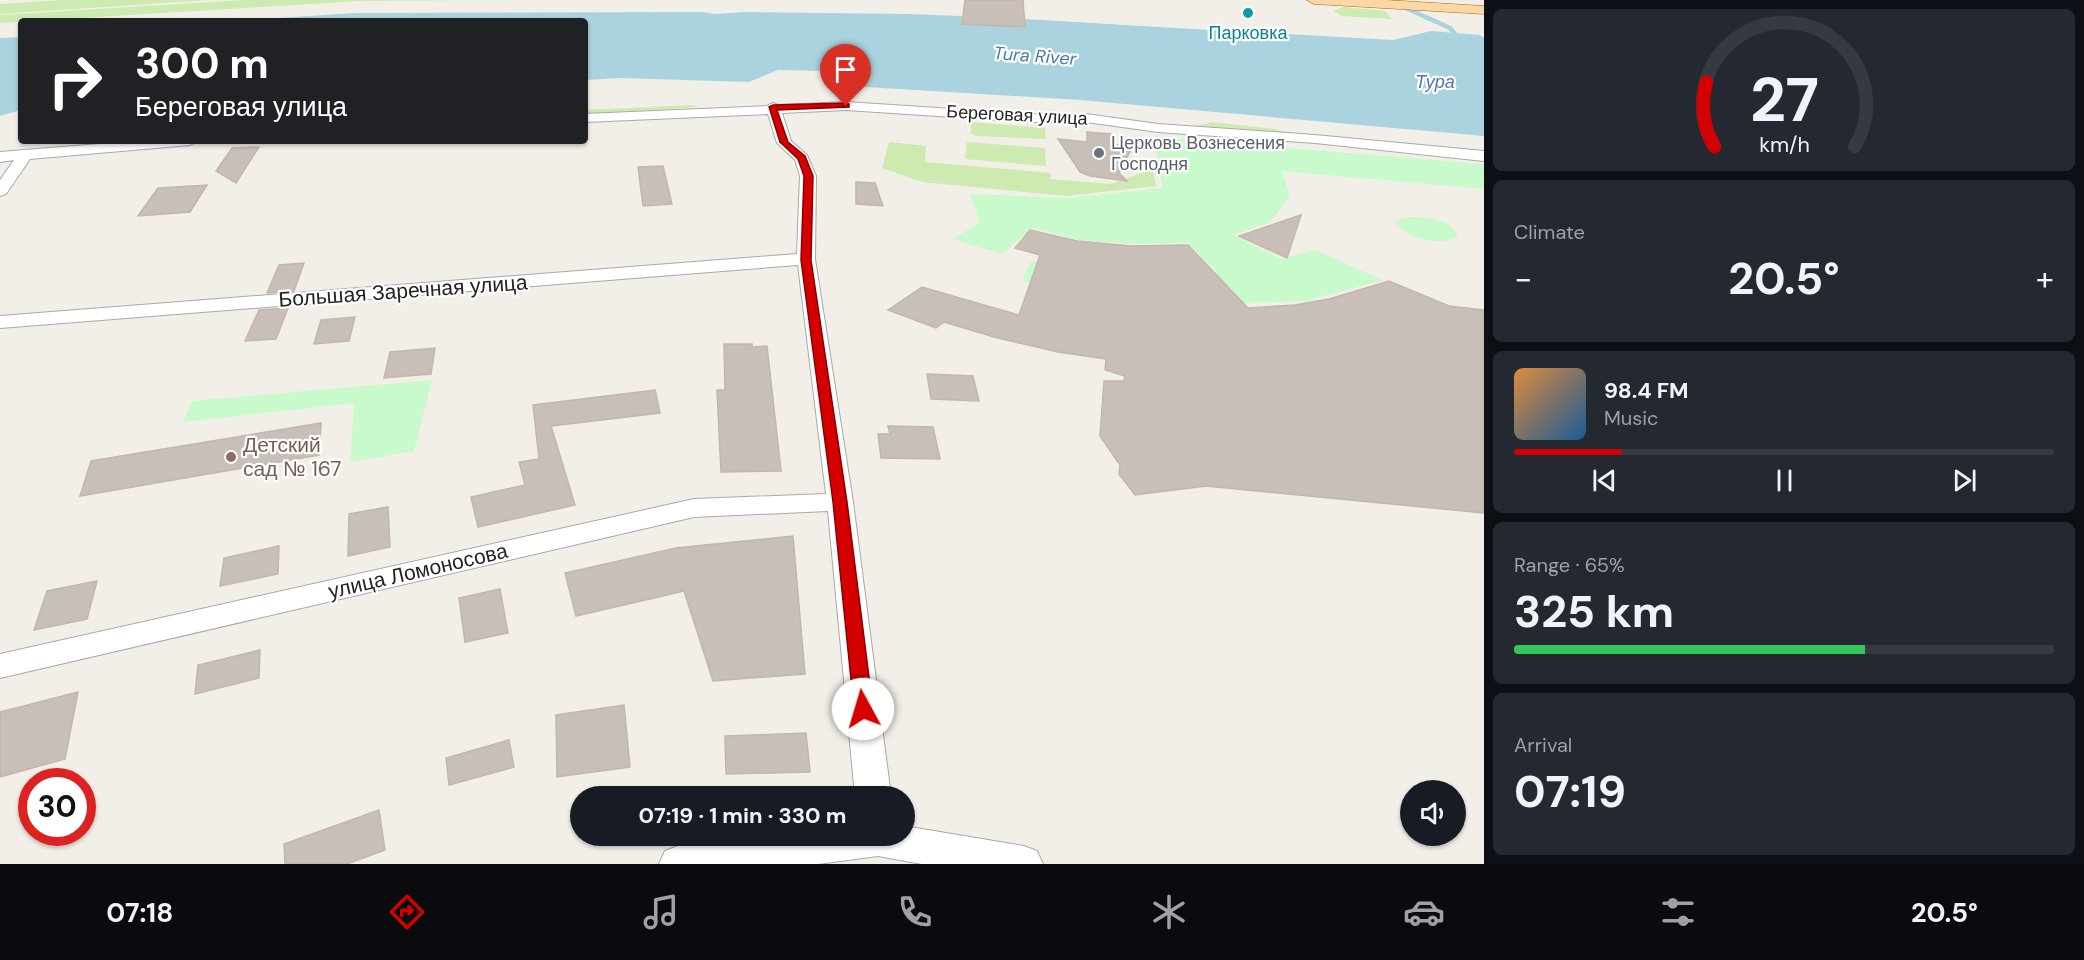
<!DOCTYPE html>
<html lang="en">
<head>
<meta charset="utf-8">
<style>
	:root { --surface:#171b24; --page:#242831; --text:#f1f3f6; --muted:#9ea1a6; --line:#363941; --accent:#d40000 }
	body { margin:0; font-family:"DM Sans",sans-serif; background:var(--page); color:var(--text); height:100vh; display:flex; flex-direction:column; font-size:22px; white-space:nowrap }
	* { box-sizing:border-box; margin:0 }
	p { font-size:20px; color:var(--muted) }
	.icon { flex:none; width:33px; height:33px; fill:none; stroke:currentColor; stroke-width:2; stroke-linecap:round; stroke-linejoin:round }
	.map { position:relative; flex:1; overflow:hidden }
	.panel { display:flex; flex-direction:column; gap:9px; padding:9px; background:#0d0f14; width:600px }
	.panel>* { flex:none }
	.hud { position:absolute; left:18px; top:18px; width:570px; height:126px; border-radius:6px; box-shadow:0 2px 4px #0004; background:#202124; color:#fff; overflow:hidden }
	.tools { position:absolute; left:1400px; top:780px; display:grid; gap:12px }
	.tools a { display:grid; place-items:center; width:66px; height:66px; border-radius:50%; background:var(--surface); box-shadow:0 2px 4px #0004; font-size:30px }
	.speed { position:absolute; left:18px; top:768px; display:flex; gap:12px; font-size:30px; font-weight:700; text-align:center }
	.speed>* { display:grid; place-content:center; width:78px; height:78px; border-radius:50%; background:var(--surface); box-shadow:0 2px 4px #0004; line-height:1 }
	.speed .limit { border:9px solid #d22; background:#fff; color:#111 }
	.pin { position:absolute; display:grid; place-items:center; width:51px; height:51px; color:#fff; margin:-62px -26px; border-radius:50% 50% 50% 0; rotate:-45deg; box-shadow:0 0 6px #0007 }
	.pin .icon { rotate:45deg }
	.me { position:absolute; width:66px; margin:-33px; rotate:354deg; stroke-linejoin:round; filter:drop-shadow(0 0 4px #0008) }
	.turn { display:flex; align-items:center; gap:21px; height:126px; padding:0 18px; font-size:27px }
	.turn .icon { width:78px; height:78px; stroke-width:2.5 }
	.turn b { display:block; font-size:42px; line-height:51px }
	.big { font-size:45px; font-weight:700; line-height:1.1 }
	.panel .widget { flex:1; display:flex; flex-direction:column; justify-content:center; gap:9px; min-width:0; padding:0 21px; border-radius:9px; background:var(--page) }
	.panel .dial { align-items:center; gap:0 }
	.dial svg { height:156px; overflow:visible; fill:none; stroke:var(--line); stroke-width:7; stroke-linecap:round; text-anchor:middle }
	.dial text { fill:var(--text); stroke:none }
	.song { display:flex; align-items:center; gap:18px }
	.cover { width:72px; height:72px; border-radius:9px; background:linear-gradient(135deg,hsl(30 70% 55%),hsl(210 70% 35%)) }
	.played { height:6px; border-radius:3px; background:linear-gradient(90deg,var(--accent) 20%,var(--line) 20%) }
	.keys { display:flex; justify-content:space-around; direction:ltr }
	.heat { display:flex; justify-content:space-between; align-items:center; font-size:33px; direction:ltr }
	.charge { height:9px; border-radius:4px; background:linear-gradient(90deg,#34c759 65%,var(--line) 0) }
	.trip { position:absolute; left:570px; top:786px; width:345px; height:60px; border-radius:30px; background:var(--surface); box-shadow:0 2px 4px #0004; font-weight:700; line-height:60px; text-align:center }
	.menu { display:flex; height:96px; justify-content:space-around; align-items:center; background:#090b0e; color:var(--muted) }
	.menu .icon { width:42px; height:42px }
	.menu .current { color:var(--accent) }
	.menu b { font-size:27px; color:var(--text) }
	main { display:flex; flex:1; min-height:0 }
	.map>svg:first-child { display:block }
	.grass { fill:#cdebb0 }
	.park { fill:#c8facc }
	.water { fill:#aad3df }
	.pier { fill:#f2efe9 }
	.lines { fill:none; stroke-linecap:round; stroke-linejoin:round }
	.stream { stroke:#aad3df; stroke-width:4.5 }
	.building { fill:#c7bfb8; stroke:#c4b6ab; stroke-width:1.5 }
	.street-casing { stroke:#a9a9a9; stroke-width:2 }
	.primary-casing { stroke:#a06b00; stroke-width:1 }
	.street { fill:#fff; fill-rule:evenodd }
	.primary { fill:#fcd6a4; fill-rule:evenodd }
	.route { fill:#d40000; stroke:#8a0000; stroke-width:1.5 }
	.culture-dot { fill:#0f9aa8; stroke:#fff; stroke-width:2 }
	.worship-dot { fill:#6b7280; stroke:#fff; stroke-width:2 }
	.education-dot { fill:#8d6e63; stroke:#fff; stroke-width:2 }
	.labels { text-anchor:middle; stroke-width:4.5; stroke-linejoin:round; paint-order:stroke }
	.far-culture-label { font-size:18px; fill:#0d838f; stroke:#fff }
	.far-water-label { font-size:18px; font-style:italic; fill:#4a7aab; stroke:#fff }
	.far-street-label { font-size:18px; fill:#222; stroke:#fff }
	.far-worship-label { font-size:18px; fill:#5b616d; stroke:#fff; text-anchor:start }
	.street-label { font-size:21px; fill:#222; stroke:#fff }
	.education-label { font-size:21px; fill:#785e54; stroke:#fff; text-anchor:start }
</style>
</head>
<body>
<main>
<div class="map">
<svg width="1484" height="864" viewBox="0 0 1484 864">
	<rect width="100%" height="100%" fill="#f2efe9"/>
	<g class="grass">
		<path d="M63 0H210L0 14V4Z"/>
		<path d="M242 0H477L360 1 0 23V15Z"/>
		<path d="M1343 7 1385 11 1392 19 1342 16 1333 11Z"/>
		<path d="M692 105 699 107 585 114V110Z"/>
		<path d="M971 122 1045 128 1046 139 976 136 971 134Z"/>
		<path d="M1212 122 1275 129 1285 132 1196 126Z"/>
		<path d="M889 142 926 146 925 162 1051 173V179L1110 184 1153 169 1156 186 1066 196 922 182 882 168Z"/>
		<path d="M967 142 1045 148 1046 166 965 159Z"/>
	</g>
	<g class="park">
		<path d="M1155 137 1484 164V189L1282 171 1290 196 1270 222 1233 235 1281 259 1315 250 1383 280 1306 301 1215 304 1105 296 1022 281 1031 261 1129 273H1218L1188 243 1131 244 1080 240 1032 228 1002 254 952 239 980 223 970 194 1067 198 1162 188Z"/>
		<path d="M1410 217C1425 217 1453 219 1458 236 1444 247 1405 239 1396 223L1397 220Z"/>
		<path d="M432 380 414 451 350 462 354 403 183 422 192 401Z"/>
	</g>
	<g class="water">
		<path d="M703 12 715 14 745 12 909 14 1010 18 1393 40 1431 31 1480 35 1484 38V136L1080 100 849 86 826 71 778 70 749 82 620 78 585 80V21H237L353 13Z"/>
		<path d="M21 37V110L0 116V38Z"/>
	</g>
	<path class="pier" d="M1009 17 1240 29 1244 32 1009 18Z"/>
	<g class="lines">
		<path class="stream" d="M1388 0 1450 28 1461 41"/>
	</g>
	<g class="building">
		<path d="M965 0H1023L1025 27 962 24Z"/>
		<path d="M1087 132 1111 134V144L1133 146 1119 173 1127 181 1090 176 1080 172 1058 139 1087 142Z"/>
		<path d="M259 147 236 183 216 171 232 148Z"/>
		<path d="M663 166 672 204 643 206 638 167Z"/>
		<path d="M856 182 875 183 883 206 856 204Z"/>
		<path d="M207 185 190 212 138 216 158 188Z"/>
		<path d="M1301 215 1287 258 1239 236Z"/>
		<path d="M1030 230 1077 241 1131 246 1188 245 1248 308 1295 305 1329 299 1389 281 1449 306 1484 310V513L1206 486 1135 495 1119 474 1120 465 1100 436 1104 381H1124L1125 376 1105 370 1106 359 1058 352 994 337 944 322 936 328 888 310 922 287 1019 315 1040 255 1015 248Z"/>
		<path d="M304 263 294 291 267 293 279 265Z"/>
		<path d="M288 308 276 339 245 341 259 310Z"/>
		<path d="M355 317 349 341 314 344 321 320Z"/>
		<path d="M724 344H752V347L767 346 781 471 721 472 717 390H725Z"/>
		<path d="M435 348 431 374 384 378 390 352Z"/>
		<path d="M927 374 973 376 979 401 931 399Z"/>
		<path d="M655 390 660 413 551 426 575 505 478 527 471 497 525 485 519 462 539 459 533 405Z"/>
		<path d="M321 423 319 455 80 496 91 461Z"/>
		<path d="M888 426 933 427 940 459 881 458 878 434H890Z"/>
		<path d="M388 507 390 547 348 556 349 514Z"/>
		<path d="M793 536 805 674 713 681 684 591 576 616 565 573 676 548Z"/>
		<path d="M279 546 278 574 220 586 224 558Z"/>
		<path d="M97 581 87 619 34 630 47 591Z"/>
		<path d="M500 589 508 633 465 642 459 598Z"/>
		<path d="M260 650 259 678 195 694 198 665Z"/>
		<path d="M78 692 65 759 0 777V712Z"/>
		<path d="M624 705 630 767 557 777 556 715Z"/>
		<path d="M806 733 810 772 726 774 725 736Z"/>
		<path d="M509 740 514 767 449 785 446 758Z"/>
		<path d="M379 810 385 850 347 864H285L284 844Z"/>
	</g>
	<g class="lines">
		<defs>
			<g id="street">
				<path d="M846 102 1031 114H1086L1158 124 1315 135 1484 151V161L1315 143 1158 132 1086 122H1031L846 110 782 113 791 141 807 155 816 176 815 259 853 502 891 796H855L828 511 694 517 0 678V654L694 499 826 494 798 265 0 328V316L797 254 800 176 795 160 777 143 768 114 585 122V114L767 106 773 103 778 105Z"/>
				<path d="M137 141H197L190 145 30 159 6 194 0 196V180L14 160 0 162V152Z"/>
				<path d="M904 826 1024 846 1037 851 1043 864H922L878 856 818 864H659L665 851 678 846 765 836H904Z"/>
			</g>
			<path id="primary" d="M1307 0H1386L1484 6V14L1314 4Z"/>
		</defs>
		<use href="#street" class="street-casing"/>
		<use href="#primary" class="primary-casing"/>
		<use href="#street" class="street"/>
		<use href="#primary" class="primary"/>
	</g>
	<path class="route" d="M846 103 849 104V107L777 110 788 142 805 156 813 176 811 260 847 502 873 709 870 714 863 716 857 714 854 709 833 502 801 260 804 176 798 159 780 142 769 107 773 105Z"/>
	<circle class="culture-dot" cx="1248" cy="13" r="6"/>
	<circle class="worship-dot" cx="1099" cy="153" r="6"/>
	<circle class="education-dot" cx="231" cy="457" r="6"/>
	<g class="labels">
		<g class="far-culture-label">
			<text x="1248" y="39">Парковка</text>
		</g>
		<g class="far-water-label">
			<text transform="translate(1035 56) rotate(4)" y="6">Tura River</text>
			<text x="1435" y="88">Тура</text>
		</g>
		<g class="far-street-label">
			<text transform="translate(1017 115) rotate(3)" y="6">Береговая улица</text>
		</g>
		<g class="far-worship-label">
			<text x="1111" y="149">Церковь Вознесения<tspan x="1111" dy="21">Господня</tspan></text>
		</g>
		<g class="street-label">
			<text transform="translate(403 291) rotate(-4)" y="7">Большая Заречная улица</text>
			<text transform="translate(418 571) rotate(-13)" y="7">улица Ломоносова</text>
		</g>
		<g class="education-label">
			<text x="243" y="452">Детский<tspan x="243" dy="24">сад № 167</tspan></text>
		</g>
	</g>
</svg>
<div class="tools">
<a><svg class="icon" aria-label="sound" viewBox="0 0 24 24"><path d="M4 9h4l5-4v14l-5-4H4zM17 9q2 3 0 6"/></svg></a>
</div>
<div class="speed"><div class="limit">30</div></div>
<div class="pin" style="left:846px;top:106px;background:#d93025"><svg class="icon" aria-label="arrive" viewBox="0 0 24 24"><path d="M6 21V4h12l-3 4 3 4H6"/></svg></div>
<svg class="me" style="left:863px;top:709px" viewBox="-20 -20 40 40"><circle r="19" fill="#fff"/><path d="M0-13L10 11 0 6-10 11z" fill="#d40000"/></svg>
<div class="trip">07:19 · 1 min · 330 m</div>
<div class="hud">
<div class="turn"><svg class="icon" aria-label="right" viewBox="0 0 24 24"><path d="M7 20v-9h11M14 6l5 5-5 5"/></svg><div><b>300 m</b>Береговая улица</div></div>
</div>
</div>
<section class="panel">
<div class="widget dial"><svg viewBox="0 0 100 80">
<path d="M14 69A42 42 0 1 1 86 69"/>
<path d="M14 69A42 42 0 0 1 10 36" stroke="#d40000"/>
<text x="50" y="56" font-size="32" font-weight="700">27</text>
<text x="50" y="72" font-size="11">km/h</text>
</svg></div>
<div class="widget"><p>Climate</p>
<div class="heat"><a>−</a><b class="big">20.5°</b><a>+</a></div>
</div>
<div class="widget">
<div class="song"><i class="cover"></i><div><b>98.4 FM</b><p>Music</p></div></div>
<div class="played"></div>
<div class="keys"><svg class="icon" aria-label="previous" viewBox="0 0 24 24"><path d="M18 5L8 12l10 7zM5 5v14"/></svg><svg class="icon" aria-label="pause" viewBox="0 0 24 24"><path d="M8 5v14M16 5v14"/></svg><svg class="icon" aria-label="next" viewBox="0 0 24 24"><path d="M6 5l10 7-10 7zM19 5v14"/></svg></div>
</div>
<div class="widget"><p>Range · 65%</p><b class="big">325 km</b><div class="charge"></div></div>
<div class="widget"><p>Arrival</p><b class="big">07:19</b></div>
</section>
</main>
<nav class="menu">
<b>07:18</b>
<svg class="icon current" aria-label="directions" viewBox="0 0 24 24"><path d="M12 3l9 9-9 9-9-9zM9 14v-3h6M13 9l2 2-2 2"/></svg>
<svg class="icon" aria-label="music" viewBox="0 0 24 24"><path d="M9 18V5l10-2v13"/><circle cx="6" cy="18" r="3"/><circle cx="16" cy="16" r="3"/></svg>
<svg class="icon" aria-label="phone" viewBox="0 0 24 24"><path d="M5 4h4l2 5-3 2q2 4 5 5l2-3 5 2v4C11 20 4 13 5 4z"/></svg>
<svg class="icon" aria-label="climate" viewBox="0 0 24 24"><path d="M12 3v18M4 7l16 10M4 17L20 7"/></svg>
<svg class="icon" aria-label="car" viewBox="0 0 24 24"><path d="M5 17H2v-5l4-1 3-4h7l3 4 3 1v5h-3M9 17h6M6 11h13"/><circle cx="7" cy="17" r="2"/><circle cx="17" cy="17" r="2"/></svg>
<svg class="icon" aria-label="filters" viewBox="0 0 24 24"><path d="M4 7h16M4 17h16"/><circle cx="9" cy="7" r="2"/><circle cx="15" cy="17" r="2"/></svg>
<b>20.5°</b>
</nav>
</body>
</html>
